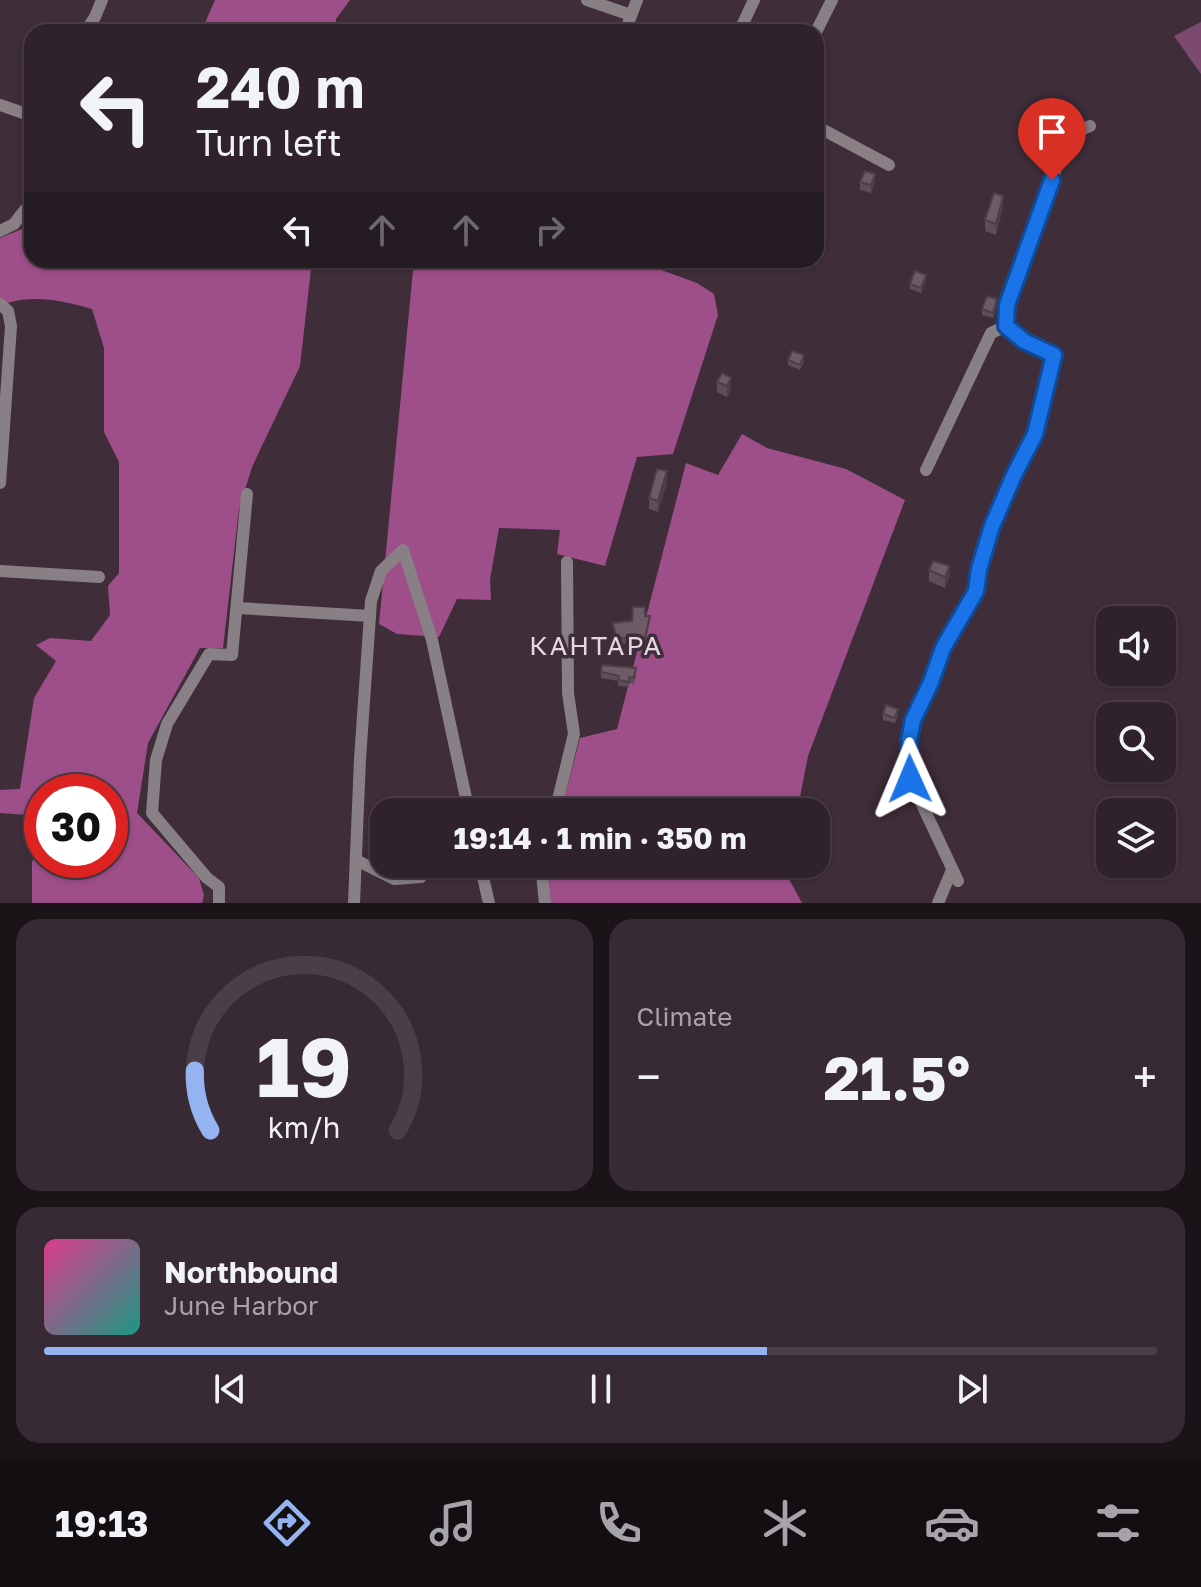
<!DOCTYPE html>
<html lang="en">
<head>
<meta charset="utf-8">
<style>
	:root { --surface:#2f222c; --page:#372a34; --text:#f1f3f6; --muted:#a7a4a9; --line:#4a3f48; --accent:#95b2f1 }
	body { margin:0; font-family:"Golos Text",sans-serif; background:var(--page); color:var(--text); height:100vh; display:flex; flex-direction:column; font-size:30px; white-space:nowrap }
	* { box-sizing:border-box; margin:0 }
	p { font-size:26px; color:var(--muted) }
	.icon { flex:none; width:44px; height:44px; fill:none; stroke:currentColor; stroke-width:2; stroke-linecap:round; stroke-linejoin:round }
	.map { position:relative; height:903px; overflow:hidden }
	.sheet { display:flex; flex-direction:column; gap:16px; padding:16px; background:#1a1318; flex:1 }
	.sheet>* { flex:none }
	.banner { position:absolute; left:24px; top:24px; width:800px; height:244px; border-radius:24px; box-shadow:0 2px 6px #0004,0 0 0 2px var(--line); background:#2f222c; color:var(--text); overflow:hidden }
	.buttons { position:absolute; left:1096px; top:606px; display:grid; gap:16px }
	.buttons a { display:grid; place-items:center; width:80px; height:80px; border-radius:16px; background:var(--surface); box-shadow:0 2px 6px #0004,0 0 0 2px var(--line); font-size:40px }
	.speed { position:absolute; left:24px; top:774px; display:flex; gap:16px; font-size:40px; font-weight:700; text-align:center }
	.speed>* { display:grid; place-content:center; width:104px; height:104px; border-radius:50%; background:var(--surface); box-shadow:0 2px 6px #0004,0 0 0 2px var(--line); line-height:1 }
	.speed .limit { border:12px solid #d22; background:#fff; color:#111 }
	.pin { position:absolute; display:grid; place-items:center; width:68px; height:68px; color:#fff; margin:-82px -34px; border-radius:50% 50% 50% 0; rotate:-45deg; box-shadow:0 0 8px #0007 }
	.pin .icon { rotate:45deg }
	.me { position:absolute; width:88px; margin:-44px; rotate:359deg; stroke-linejoin:round; filter:drop-shadow(0 0 6px #0008) }
	.turn { display:flex; align-items:center; gap:28px; height:168px; padding:0 40px; font-size:36px }
	.turn .icon { width:104px; height:104px; stroke-width:2.5 }
	.turn b { display:block; font-size:56px; line-height:68px }
	.lanes { display:flex; align-items:center; height:76px; padding:0 40px; background:#0003; justify-content:center; gap:40px; direction:ltr }
	.lanes .off { opacity:.35 }
	.big { font-size:60px; font-weight:700; line-height:1.1 }
	.sheet .tile { flex:1; display:flex; flex-direction:column; justify-content:center; gap:12px; min-width:0; padding:0 28px; border-radius:24px; background:var(--page) }
	.sheet .dial { align-items:center; gap:0 }
	.dial svg { height:208px; overflow:visible; fill:none; stroke:var(--line); stroke-width:7; stroke-linecap:round; text-anchor:middle }
	.dial text { fill:var(--text); stroke:none }
	.song { display:flex; align-items:center; gap:24px }
	.cover { width:96px; height:96px; border-radius:12px; background:linear-gradient(135deg,hsl(330 70% 55%),hsl(170 70% 35%)) }
	.played { height:8px; border-radius:4px; background:linear-gradient(90deg,var(--accent) 65%,var(--line) 65%) }
	.keys { display:flex; justify-content:space-around; direction:ltr }
	.heat { display:flex; justify-content:space-between; align-items:center; font-size:44px; direction:ltr }
	.sheet .tiles { flex:1; display:grid; gap:16px; grid-template-columns:1fr 1fr }
	.tile:last-child { grid-column:span 2 }
	.trip { position:absolute; left:370px; top:798px; width:460px; height:80px; border-radius:24px; background:var(--surface); box-shadow:0 2px 6px #0004,0 0 0 2px var(--line); font-weight:700; line-height:80px; text-align:center }
	.dock { display:flex; height:128px; justify-content:space-around; align-items:center; background:#130e12; color:var(--muted) }
	.dock .icon { width:56px; height:56px }
	.dock .selected { color:var(--accent) }
	.dock b { font-size:36px; color:var(--text) }
	.map>svg:first-child { display:block }
	.green { fill:#7c4a6e }
	.forest { fill:#9e4e89 }
	.lines { fill:none; stroke-linecap:round; stroke-linejoin:round }
	.street { stroke:#898086; stroke-width:12 }
	.wall { fill:#5e4e59 }
	.shaded-wall { fill:#4c4048 }
	.building { fill:#6d5b67; stroke:#4c4048; stroke-width:2 }
	.route-casing { stroke:#114b97; stroke-width:20 }
	.route { stroke:#1a73e8; stroke-width:14 }
	.labels { text-anchor:middle; stroke-width:7; stroke-linejoin:round; paint-order:stroke }
	.neighbourhood-label { font-size:26px; letter-spacing:2px; fill:#e4d9e1; stroke:#3f2e3a }
</style>
</head>
<body>
<div class="map">
<svg width="1201" height="903" viewBox="0 0 1201 903">
	<rect width="100%" height="100%" fill="#3f2e3a"/>
	<path class="green" d="M1201 22V74L1174 36Z"/>
	<g class="forest">
		<path d="M215 0H350L336 19 335 32H201Z"/>
		<path d="M22 229 32 230V260H312L300 366 252 467 239 509 223 648H200L148 743 137 813 199 878 204 895 202 903H32V862L42 846V860H110V792H42V816L0 813V790L20 789 34 698 56 661 36 645 50 638 91 641 110 615 108 586 119 573V462L104 432V348L92 309C62 301 31 293 0 306V238Z"/>
		<path d="M414 260H634L697 283 714 294 718 315 673 454 637 457 605 566 557 554 560 530 499 528 490 580 491 600 457 599 439 637 397 634 379 624Z"/>
		<path d="M742 434 767 448 846 469 905 500 808 756 797 812H561L580 738 617 729 686 463 718 475Z"/>
		<path d="M549 864H791L789 879 802 903H548Z"/>
	</g>
	<g class="lines">
		<g class="street">
			<path d="M587 0 631 15"/>
			<path d="M85 32 95 17 102 0"/>
			<path d="M625 32 637 0"/>
			<path d="M739 32 754 0"/>
			<path d="M816 32 832 0"/>
			<path d="M0 105 32 116"/>
			<path d="M816 126 889 165"/>
			<path d="M0 231 14 224 32 201"/>
			<path d="M0 304 8 311 11 326 0 483"/>
			<path d="M926 470 991 333 1006 326"/>
			<path d="M0 571 99 577"/>
			<path d="M238 608 370 616"/>
			<path d="M555 812 574 734 568 693 567 562"/>
			<path d="M358 861 394 879 421 877"/>
			<path d="M480 864 489 903"/>
			<path d="M544 864 542 874 545 903"/>
			<path d="M958 881 910 779 909 740 913 720 931 682 943 648 976 591 979 569 992 526 1014 475 1035 434 1054 355 1024 341 1006 326 1007 305 1061 155 1076 132 1090 126"/>
			<path d="M219 903V887L207 878 152 813 156 760 167 724 209 654 232 655 247 494"/>
			<path d="M354 903 360 759 371 601 381 571 403 550 432 640 469 812"/>
			<path d="M938 903 952 870"/>
		</g>
	</g>
	<g class="wall">
		<path d="M860 182H875L871 193 860 190Z"/>
		<path d="M1003 207 996 235 985 231V220Z"/>
		<path d="M926 280 921 293 910 289V284Z"/>
		<path d="M997 305 993 318 982 315V309Z"/>
		<path d="M788 360 804 361 800 370 788 365Z"/>
		<path d="M717 382 731 389 727 397 717 392Z"/>
		<path d="M667 482 658 512 649 509V498Z"/>
		<path d="M929 570 950 576 945 588 929 581Z"/>
		<path d="M645 616 650 622 645 643 616 644 613 623 632 621Z"/>
		<path d="M601 672 636 673 634 684 629 683V687L618 686V681L601 678Z"/>
		<path d="M883 714H898L895 723 883 720Z"/>
	</g>
	<g class="shaded-wall">
		<path d="M875 174V182L871 193V185Z"/>
		<path d="M1003 196V207L996 235V224Z"/>
		<path d="M926 275V280L921 293V288Z"/>
		<path d="M731 378V389L727 397V386Z"/>
		<path d="M667 471V482L658 512V501Z"/>
		<path d="M950 566V576L945 588V577Z"/>
	</g>
	<g class="building">
		<path d="M865 171 875 174 871 185 860 182Z"/>
		<path d="M994 193 1003 196 996 224 985 220Z"/>
		<path d="M915 271 926 275 921 288 910 284Z"/>
		<path d="M987 296 997 299 993 313 982 309Z"/>
		<path d="M792 351 804 355 800 365 788 360Z"/>
		<path d="M722 373 731 378 727 386 717 382Z"/>
		<path d="M657 469 667 471 658 501 649 498Z"/>
		<path d="M933 561 950 566 945 577 929 570Z"/>
		<path d="M633 607H645V616H650L645 638H616L613 623 632 621Z"/>
		<path d="M602 665 636 668 634 678 629 677V682L618 680 619 676 601 672Z"/>
		<path d="M886 705 898 709 895 718 883 714Z"/>
	</g>
	<g class="lines">
		<defs>
			<path id="route" d="M910 779 909 740 913 720 931 682 943 648 976 591 979 569 992 526 1014 475 1035 434 1054 355 1024 341 1006 326 1007 305 1052 180"/>
		</defs>
		<use href="#route" class="route-casing"/>
		<use href="#route" class="route"/>
	</g>
	<g class="labels">
		<g class="neighbourhood-label">
			<text x="596" y="655">КАНТАРА</text>
		</g>
	</g>
</svg>
<div class="buttons">
<a><svg class="icon" aria-label="sound" viewBox="0 0 24 24"><path d="M4 9h4l5-4v14l-5-4H4zM17 9q2 3 0 6"/></svg></a>
<a><svg class="icon" aria-label="search" viewBox="0 0 24 24"><circle cx="10" cy="10" r="6"/><path d="M15 15l6 6"/></svg></a>
<a><svg class="icon" aria-label="layers" viewBox="0 0 24 24"><path d="M12 4l9 5-9 5-9-5zM3 14l9 5 9-5"/></svg></a>
</div>
<div class="speed"><div class="limit">30</div></div>
<div class="pin" style="left:1052px;top:180px;background:#d93025"><svg class="icon" aria-label="arrive" viewBox="0 0 24 24"><path d="M6 21V4h12l-3 4 3 4H6"/></svg></div>
<svg class="me" style="left:910px;top:779px" viewBox="-20 -20 40 40"><path d="M0-17L14 15 0 8-14 15z" fill="#1a73e8" stroke="#fff" stroke-width="4"/></svg>
<div class="trip">19:14 · 1 min · 350 m</div>
<div class="banner">
<div class="turn"><svg class="icon" aria-label="left" viewBox="0 0 24 24"><path d="M17 20v-9H6M10 6l-5 5 5 5"/></svg><div><b>240 m</b>Turn left</div></div>
<div class="lanes"><svg class="icon" aria-label="left" viewBox="0 0 24 24"><path d="M17 20v-9H6M10 6l-5 5 5 5"/></svg><svg class="icon off" aria-label="ahead" viewBox="0 0 24 24"><path d="M12 20V5M6 11l6-6 6 6"/></svg><svg class="icon off" aria-label="ahead" viewBox="0 0 24 24"><path d="M12 20V5M6 11l6-6 6 6"/></svg><svg class="icon off" aria-label="right" viewBox="0 0 24 24"><path d="M7 20v-9h11M14 6l5 5-5 5"/></svg></div>
</div>
</div>
<section class="sheet">
<div class="tiles">
<div class="tile dial"><svg viewBox="0 0 100 80">
<path d="M14 69A42 42 0 1 1 86 69"/>
<path d="M14 69A42 42 0 0 1 8 46" stroke="#95b2f1"/>
<text x="50" y="56" font-size="32" font-weight="700">19</text>
<text x="50" y="72" font-size="11">km/h</text>
</svg></div>
<div class="tile"><p>Climate</p>
<div class="heat"><a>−</a><b class="big">21.5°</b><a>+</a></div>
</div>
<div class="tile">
<div class="song"><i class="cover"></i><div><b>Northbound</b><p>June Harbor</p></div></div>
<div class="played"></div>
<div class="keys"><svg class="icon" aria-label="previous" viewBox="0 0 24 24"><path d="M18 5L8 12l10 7zM5 5v14"/></svg><svg class="icon" aria-label="pause" viewBox="0 0 24 24"><path d="M8 5v14M16 5v14"/></svg><svg class="icon" aria-label="next" viewBox="0 0 24 24"><path d="M6 5l10 7-10 7zM19 5v14"/></svg></div>
</div>
</div>
</section>
<nav class="dock">
<b>19:13</b>
<svg class="icon selected" aria-label="directions" viewBox="0 0 24 24"><path d="M12 3l9 9-9 9-9-9zM9 14v-3h6M13 9l2 2-2 2"/></svg>
<svg class="icon" aria-label="music" viewBox="0 0 24 24"><path d="M9 18V5l10-2v13"/><circle cx="6" cy="18" r="3"/><circle cx="16" cy="16" r="3"/></svg>
<svg class="icon" aria-label="phone" viewBox="0 0 24 24"><path d="M5 4h4l2 5-3 2q2 4 5 5l2-3 5 2v4C11 20 4 13 5 4z"/></svg>
<svg class="icon" aria-label="climate" viewBox="0 0 24 24"><path d="M12 3v18M4 7l16 10M4 17L20 7"/></svg>
<svg class="icon" aria-label="car" viewBox="0 0 24 24"><path d="M5 17H2v-5l4-1 3-4h7l3 4 3 1v5h-3M9 17h6M6 11h13"/><circle cx="7" cy="17" r="2"/><circle cx="17" cy="17" r="2"/></svg>
<svg class="icon" aria-label="filters" viewBox="0 0 24 24"><path d="M4 7h16M4 17h16"/><circle cx="9" cy="7" r="2"/><circle cx="15" cy="17" r="2"/></svg>
</nav>
</body>
</html>
